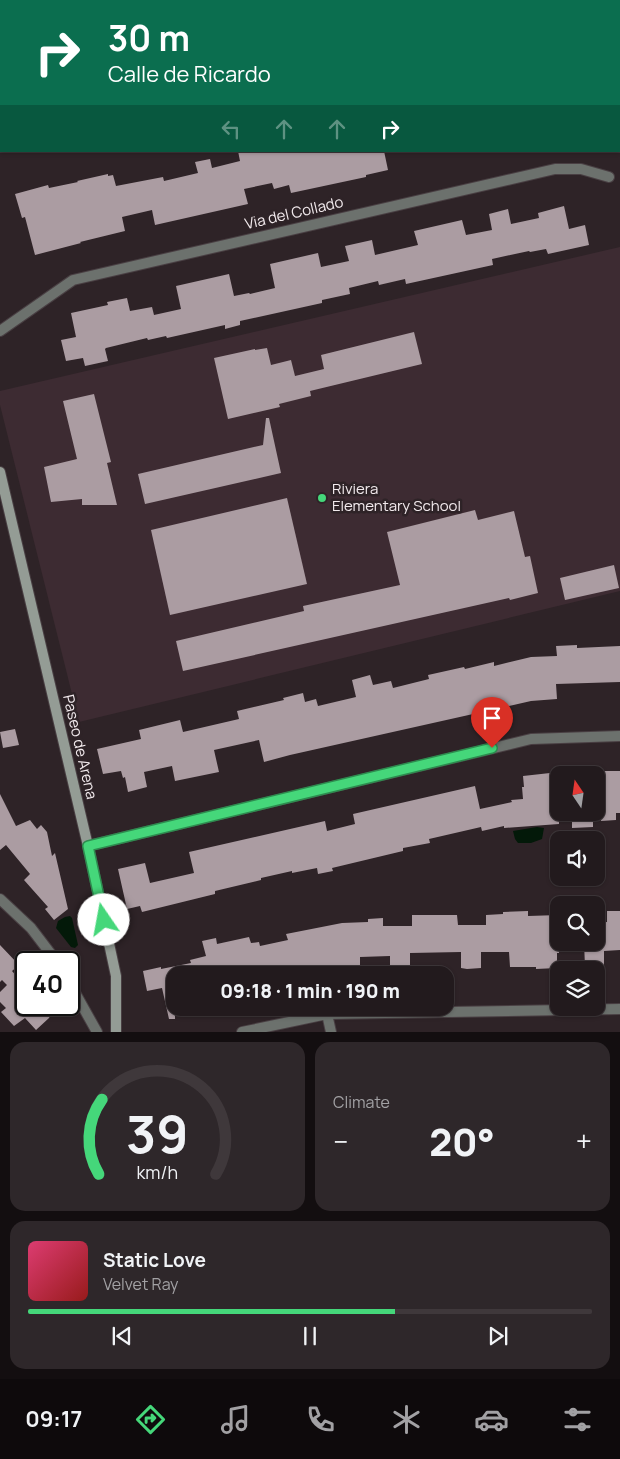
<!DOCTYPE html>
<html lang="en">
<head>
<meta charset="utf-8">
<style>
	:root { --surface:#221a1d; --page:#2e272a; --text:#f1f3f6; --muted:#a2a1a4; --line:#3f383b; --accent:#45d77a }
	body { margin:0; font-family:Manrope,sans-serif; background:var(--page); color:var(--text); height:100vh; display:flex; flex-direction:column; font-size:19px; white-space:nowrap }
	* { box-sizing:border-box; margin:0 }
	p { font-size:16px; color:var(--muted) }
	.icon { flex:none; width:28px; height:28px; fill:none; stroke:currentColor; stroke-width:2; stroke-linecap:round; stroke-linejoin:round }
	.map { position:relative; height:1032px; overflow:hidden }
	.sheet { display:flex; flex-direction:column; gap:10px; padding:10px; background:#130e10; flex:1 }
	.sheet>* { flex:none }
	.banner { position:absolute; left:0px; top:0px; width:620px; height:152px; box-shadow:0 1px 4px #0004,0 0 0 1px var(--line); background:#0b6e4f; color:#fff; overflow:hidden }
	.needle { width:32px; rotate:347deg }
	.controls { position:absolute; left:550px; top:766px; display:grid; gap:10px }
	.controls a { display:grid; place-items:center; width:55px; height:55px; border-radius:10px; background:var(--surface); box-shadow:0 1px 4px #0004,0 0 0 1px var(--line); font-size:25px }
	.speed { position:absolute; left:15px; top:951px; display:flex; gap:10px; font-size:25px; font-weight:700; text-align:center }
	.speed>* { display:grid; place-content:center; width:65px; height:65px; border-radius:50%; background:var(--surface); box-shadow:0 1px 4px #0004,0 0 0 1px var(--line); line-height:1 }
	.speed .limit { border:2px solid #111; border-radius:8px; background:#fff; color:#111 }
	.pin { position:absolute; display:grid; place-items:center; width:42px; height:42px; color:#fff; margin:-51px -21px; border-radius:50% 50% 50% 0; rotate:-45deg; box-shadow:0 0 5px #0007 }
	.pin .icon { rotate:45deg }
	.me { position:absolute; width:55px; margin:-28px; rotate:348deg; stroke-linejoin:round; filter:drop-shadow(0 0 4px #0008) }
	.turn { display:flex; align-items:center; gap:18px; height:105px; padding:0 25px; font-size:22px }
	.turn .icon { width:65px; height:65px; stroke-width:2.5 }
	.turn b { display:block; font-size:35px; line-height:42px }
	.lanes { display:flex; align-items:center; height:48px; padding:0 25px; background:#0003; justify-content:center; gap:25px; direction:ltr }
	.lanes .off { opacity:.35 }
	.big { font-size:38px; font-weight:800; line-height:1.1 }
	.sheet .widget { flex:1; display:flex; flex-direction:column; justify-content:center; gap:8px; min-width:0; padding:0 18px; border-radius:15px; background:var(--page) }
	.sheet .dial { align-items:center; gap:0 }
	.dial svg { height:130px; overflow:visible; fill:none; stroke:var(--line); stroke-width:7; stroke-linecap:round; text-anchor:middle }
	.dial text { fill:var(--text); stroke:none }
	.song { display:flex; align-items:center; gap:15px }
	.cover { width:60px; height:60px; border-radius:8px; background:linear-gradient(135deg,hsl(340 70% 55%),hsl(0 70% 35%)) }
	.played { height:5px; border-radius:2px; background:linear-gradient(90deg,var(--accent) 65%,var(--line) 65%) }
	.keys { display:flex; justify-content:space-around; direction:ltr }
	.heat { display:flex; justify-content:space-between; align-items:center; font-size:28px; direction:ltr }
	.sheet .tiles { flex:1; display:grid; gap:10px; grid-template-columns:1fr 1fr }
	.widget:last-child { grid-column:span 2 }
	.trip { position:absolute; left:166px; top:966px; width:288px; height:50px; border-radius:15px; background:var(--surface); box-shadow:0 1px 4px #0004,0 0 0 1px var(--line); font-weight:800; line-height:50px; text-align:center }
	.menu { display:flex; height:80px; justify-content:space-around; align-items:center; background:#0e0a0c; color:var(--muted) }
	.menu .icon { width:35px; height:35px }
	.menu .selected { color:var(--accent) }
	.menu b { font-size:22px; color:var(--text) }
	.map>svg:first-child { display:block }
	.built { fill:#3d2b32 }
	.water { fill:#031909 }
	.building { fill:#ab9ca2 }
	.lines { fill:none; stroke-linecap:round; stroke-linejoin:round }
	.street-casing { stroke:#493f43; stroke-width:12 }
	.secondary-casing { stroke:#493f43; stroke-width:12 }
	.street { stroke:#6c716d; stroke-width:10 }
	.secondary { stroke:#949c95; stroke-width:10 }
	.route-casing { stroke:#2d8c4f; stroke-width:12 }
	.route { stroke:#45d77a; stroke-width:9 }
	.poi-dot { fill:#45d77a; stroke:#2e2327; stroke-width:2 }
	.labels { text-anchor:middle; stroke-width:5; stroke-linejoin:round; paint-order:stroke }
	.street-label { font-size:15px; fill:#f2eaed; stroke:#2e2327 }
	.poi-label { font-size:15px; fill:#f2eaed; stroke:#2e2327; text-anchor:start }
</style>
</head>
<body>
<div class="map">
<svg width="620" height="1032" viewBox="0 0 620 1032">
	<rect width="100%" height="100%" fill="#2e2327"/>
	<path class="built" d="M620 247V591L79 722 0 405V391Z"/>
	<g class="water">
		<path d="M537 827 544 828 542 839 531 843H518L515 839 513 831Z"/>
		<path d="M70 916 72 918 78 945 75 948 71 947 56 928 58 921 65 917Z"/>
	</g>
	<g class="building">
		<path d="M238 151H384L388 170 366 175V177L291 193 289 185 274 189 272 183 244 189 248 204 155 225 152 210 122 217 125 231 80 242 81 243 35 255 25 217 22 218 15 194 48 185 49 188 78 182 77 181 108 174V176L113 175 116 186 163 177 164 181 198 173 195 162 210 159 212 168 240 161Z"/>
		<path d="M564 206 569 229 585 225 589 245 548 254 546 249 530 252 529 251 492 259 493 265 406 284 405 279 379 285 378 281 349 288 350 294 322 300V303L240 321V325L225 329V325L167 338 166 336 148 340 147 338 106 348 105 349 108 361 85 366 83 358 66 361 61 340 76 337 71 313 108 305 107 302 127 298 130 311 152 307 154 315 181 309 176 286 229 274 234 296 249 293 250 294 275 288 270 264 318 253 321 267 349 261 345 246 372 240 375 255 418 245 414 231 462 220 466 235 492 230 489 214 508 209 511 224 539 218 538 213Z"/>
		<path d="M414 332 422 364 310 391 311 396 279 404 280 407 228 419 214 358 255 349V350L267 348 271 365 291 360 295 376 324 369 321 355Z"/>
		<path d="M94 394 111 462 107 463 117 505H82V499L51 502 44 467 77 459 63 401Z"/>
		<path d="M266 418H269L281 473 145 504 138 474 263 445Z"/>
		<path d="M287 498 307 584 170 615 151 530Z"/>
		<path d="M475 510 478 520 514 511 525 557 530 556 538 593 510 600 509 598 183 671 176 641 304 611 303 606 400 585 387 532Z"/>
		<path d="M614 565 619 588 565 600 560 578Z"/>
		<path d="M577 645V648L620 646V682L556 684 557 699 531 701 290 755 264 762 259 740 214 750 219 772 175 781 172 766 144 772 147 787 128 792 125 777 123 778 121 771 103 774 97 749 141 739 139 730 180 720 183 732 239 719 237 711 284 700 283 698 303 693 305 702 316 699 318 706 356 697 352 680 370 675 373 685 391 681 393 688 429 679 428 675 464 667 465 669 494 662V666L531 657 557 656 556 646Z"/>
		<path d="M15 729 19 745 3 748 0 732Z"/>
		<path d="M600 771H620V813H616V820L601 821Z"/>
		<path d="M559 772V824L504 828V826L482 831 481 827 429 839 430 843 403 848V851L332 868 333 871 318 874 317 868 292 873V871L261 878V880L215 891V894L142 912 140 906 127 909 118 869 145 863 150 883 194 873 189 852 325 821 327 831 355 824 353 814 475 786 480 809 512 802 511 800 523 799 522 787H524L523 776Z"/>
		<path d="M0 794 16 826 30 820 37 829 41 825 47 832 52 856 55 853 68 909 54 920 45 909 48 907 24 880 30 874 6 845 0 850Z"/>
		<path d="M572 812H593V827L572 828Z"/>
		<path d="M528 911V916L559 915V953H557V968L536 969V967H510L509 952H481V968L467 969 461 968V952L410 953V969H390V956L360 957V967L318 975H175V1019H169L162 988 147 991 143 971 161 967V969L191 963 190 960 206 956 202 941 216 938 217 944 249 937 251 943 259 942 260 946 288 940 286 934 342 923 368 922V919L383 918V926H412V915H457L458 925H486V915L503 914V912Z"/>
		<path d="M607 911H620V950L604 951V966L585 967 584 942H596V923L607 922Z"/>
		<path d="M0 945 19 965 12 971 26 987V1005H60L49 1015 50 1016 49 1018 36 1030 25 1018 14 1026 1 1012 6 1008 0 1002V992L7 985 2 980 0 982Z"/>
	</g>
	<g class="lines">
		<defs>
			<g id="street">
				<path d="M243 1 247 0"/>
				<path d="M0 12H1"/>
				<path d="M0 331 73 280 555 169H581L609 177"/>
				<path d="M88 846 531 739 620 736"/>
				<path d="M0 899 31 928 57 962"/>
				<path d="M69 982 97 1032"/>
				<path d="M327 1014 331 1032"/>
				<path d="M242 1032 327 1014 620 1009"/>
			</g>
			<path id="secondary" d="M0 472 88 846 116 976V1032"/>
		</defs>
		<use href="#street" class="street-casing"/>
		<use href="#secondary" class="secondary-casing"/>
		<use href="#street" class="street"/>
		<use href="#secondary" class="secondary"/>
	</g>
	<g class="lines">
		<defs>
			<path id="route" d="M104 920 88 846 492 748"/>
		</defs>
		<use href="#route" class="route-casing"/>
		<use href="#route" class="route"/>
	</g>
	<circle class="poi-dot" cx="322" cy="498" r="5"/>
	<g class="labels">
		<g class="street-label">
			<text transform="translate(294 213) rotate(-13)" y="5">Via del Collado</text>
			<text transform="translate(80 747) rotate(77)" y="5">Paseo de Arena</text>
		</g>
		<g class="poi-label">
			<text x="332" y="494">Riviera<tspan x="332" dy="17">Elementary School</tspan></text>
		</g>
	</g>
</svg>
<div class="controls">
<a><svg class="needle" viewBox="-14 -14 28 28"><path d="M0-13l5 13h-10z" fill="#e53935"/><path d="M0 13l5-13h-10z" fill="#a2a1a4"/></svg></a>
<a><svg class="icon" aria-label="sound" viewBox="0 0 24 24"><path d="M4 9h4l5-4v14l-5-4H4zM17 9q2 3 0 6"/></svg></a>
<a><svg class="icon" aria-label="search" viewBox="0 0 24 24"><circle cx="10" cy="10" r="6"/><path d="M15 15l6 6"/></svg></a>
<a><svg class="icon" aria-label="layers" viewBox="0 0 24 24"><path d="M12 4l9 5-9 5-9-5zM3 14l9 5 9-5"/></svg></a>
</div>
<div class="speed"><div class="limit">40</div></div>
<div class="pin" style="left:492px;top:748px;background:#d93025"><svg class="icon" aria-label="arrive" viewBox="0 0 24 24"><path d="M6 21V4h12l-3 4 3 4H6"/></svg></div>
<svg class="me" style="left:104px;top:920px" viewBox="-20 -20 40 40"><circle r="19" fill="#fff"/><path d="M0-13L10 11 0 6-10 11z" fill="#45d77a"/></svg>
<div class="trip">09:18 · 1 min · 190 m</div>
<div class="banner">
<div class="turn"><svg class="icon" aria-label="right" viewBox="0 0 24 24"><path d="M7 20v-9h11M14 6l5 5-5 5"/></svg><div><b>30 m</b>Calle de Ricardo</div></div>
<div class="lanes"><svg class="icon off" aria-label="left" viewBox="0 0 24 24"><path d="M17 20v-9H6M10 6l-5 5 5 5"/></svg><svg class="icon off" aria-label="ahead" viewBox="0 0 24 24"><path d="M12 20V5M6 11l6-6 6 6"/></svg><svg class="icon off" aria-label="ahead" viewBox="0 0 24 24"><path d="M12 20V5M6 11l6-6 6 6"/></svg><svg class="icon" aria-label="right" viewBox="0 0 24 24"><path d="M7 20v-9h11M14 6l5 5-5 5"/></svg></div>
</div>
</div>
<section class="sheet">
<div class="tiles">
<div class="widget dial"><svg viewBox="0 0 100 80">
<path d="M14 69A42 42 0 1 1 86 69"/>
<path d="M14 69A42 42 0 0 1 16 23" stroke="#45d77a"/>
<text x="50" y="56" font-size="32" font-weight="700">39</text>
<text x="50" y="72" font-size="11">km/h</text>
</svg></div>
<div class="widget"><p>Climate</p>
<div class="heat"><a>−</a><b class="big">20°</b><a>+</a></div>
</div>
<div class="widget">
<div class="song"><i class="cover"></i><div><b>Static Love</b><p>Velvet Ray</p></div></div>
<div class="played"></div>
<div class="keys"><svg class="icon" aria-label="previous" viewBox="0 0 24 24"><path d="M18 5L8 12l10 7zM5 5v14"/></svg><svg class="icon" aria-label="pause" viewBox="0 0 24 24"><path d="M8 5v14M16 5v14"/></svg><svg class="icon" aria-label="next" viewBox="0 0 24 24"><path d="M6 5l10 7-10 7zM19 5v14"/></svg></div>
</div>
</div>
</section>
<nav class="menu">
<b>09:17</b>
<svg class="icon selected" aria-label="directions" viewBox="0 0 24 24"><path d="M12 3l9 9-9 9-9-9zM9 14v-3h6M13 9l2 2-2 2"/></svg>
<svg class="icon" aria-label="music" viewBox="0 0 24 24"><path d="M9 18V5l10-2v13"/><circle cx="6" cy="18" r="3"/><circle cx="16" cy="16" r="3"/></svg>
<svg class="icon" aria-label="phone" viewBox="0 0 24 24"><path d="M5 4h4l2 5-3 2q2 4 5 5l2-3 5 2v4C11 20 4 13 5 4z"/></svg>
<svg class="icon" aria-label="climate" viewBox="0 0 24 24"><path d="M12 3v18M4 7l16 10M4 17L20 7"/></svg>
<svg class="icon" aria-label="car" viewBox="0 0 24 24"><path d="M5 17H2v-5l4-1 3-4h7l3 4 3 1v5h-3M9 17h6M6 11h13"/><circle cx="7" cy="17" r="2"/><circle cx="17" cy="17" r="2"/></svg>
<svg class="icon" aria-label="filters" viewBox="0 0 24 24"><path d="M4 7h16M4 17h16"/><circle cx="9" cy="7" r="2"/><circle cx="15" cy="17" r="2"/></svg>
</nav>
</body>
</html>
